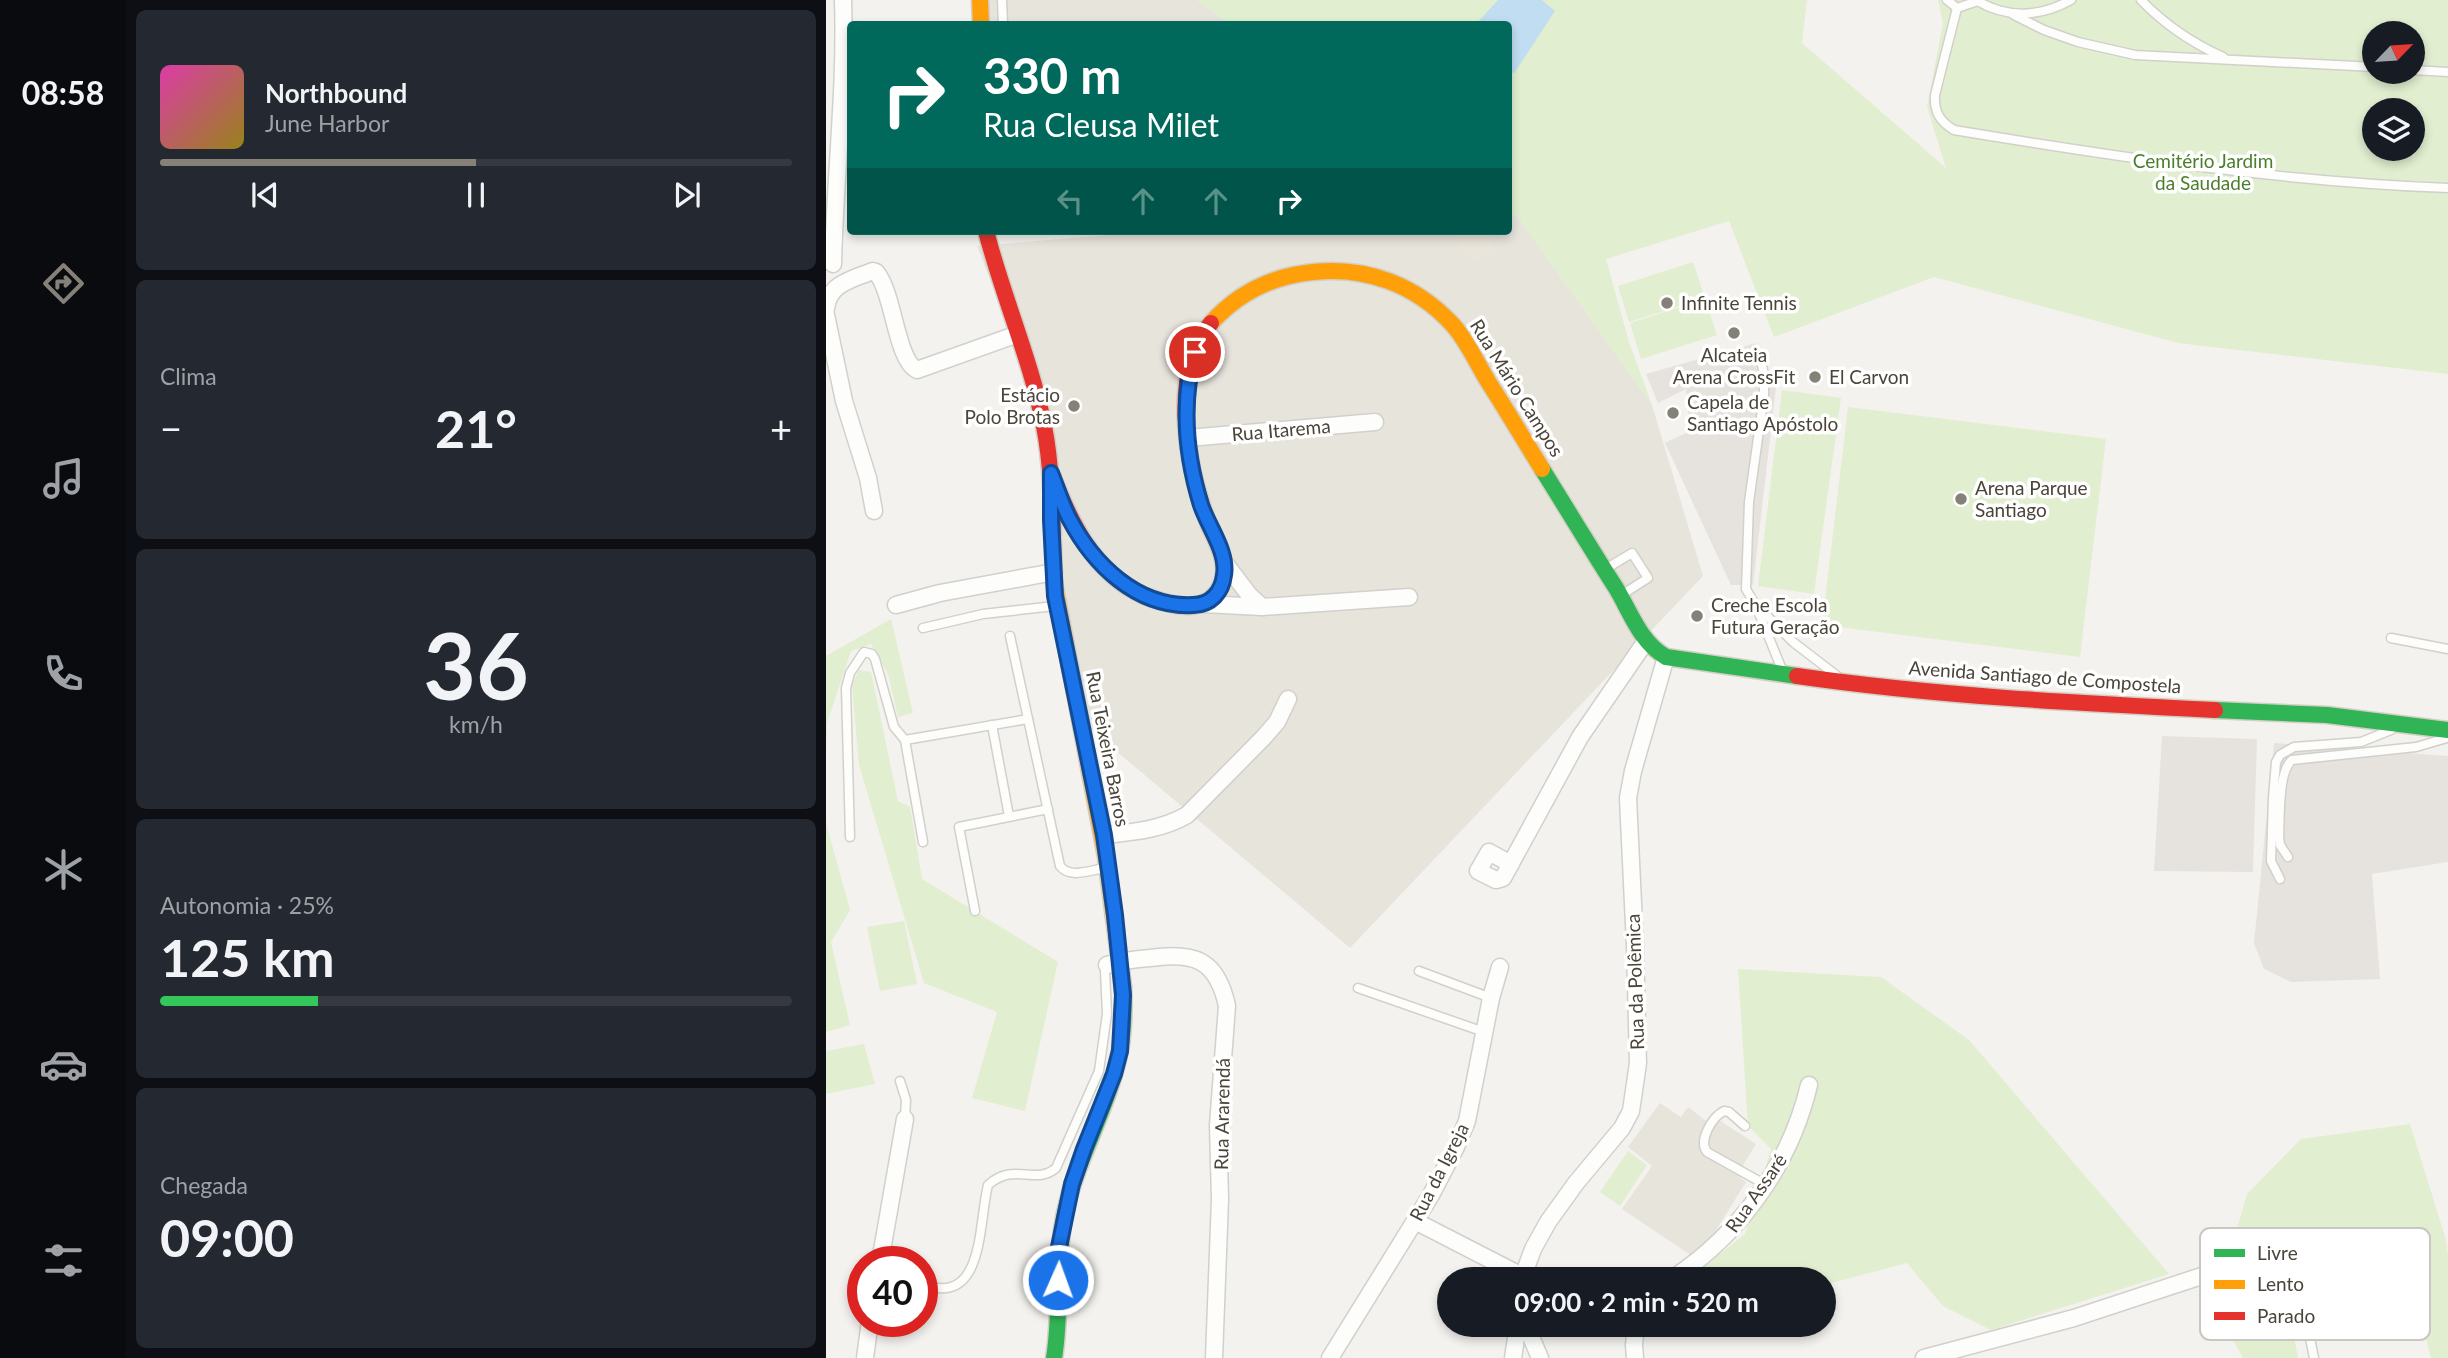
<!DOCTYPE html>
<html lang="pt">
<head>
<meta charset="utf-8">
<style>
	:root { --surface:#171b24; --page:#242831; --text:#f1f3f6; --muted:#9ea1a6; --line:#363941; --accent:#868178 }
	body { margin:0; font-family:Lato,sans-serif; background:var(--page); color:var(--text); height:100vh; display:flex; flex-direction:column; font-size:26px; white-space:nowrap }
	* { box-sizing:border-box; margin:0 }
	p { font-size:23px; color:var(--muted) }
	.icon { flex:none; width:38px; height:38px; fill:none; stroke:currentColor; stroke-width:2; stroke-linecap:round; stroke-linejoin:round }
	.map { position:relative; flex:1; overflow:hidden }
	.panel { display:flex; flex-direction:column; gap:10px; padding:10px; background:#0d0f14; width:700px }
	.panel>* { flex:none }
	.hud { position:absolute; left:21px; top:21px; width:665px; height:214px; border-radius:7px; box-shadow:0 4px 10px #0003; background:#00695c; color:#fff; overflow:hidden }
	.needle { width:46px; rotate:65deg }
	.controls { position:absolute; left:1536px; top:21px; display:grid; gap:14px }
	.controls a { display:grid; place-items:center; width:63px; height:63px; border-radius:50%; background:var(--surface); box-shadow:0 4px 10px #0003; font-size:35px }
	.speed { position:absolute; left:21px; top:1246px; display:flex; gap:14px; font-size:35px; font-weight:700; text-align:center }
	.speed>* { display:grid; place-content:center; width:91px; height:91px; border-radius:50%; background:var(--surface); box-shadow:0 4px 10px #0003; line-height:1 }
	.speed .limit { border:10px solid #d22; background:#fff; color:#111 }
	.pin { position:absolute; display:grid; place-items:center; width:60px; height:60px; color:#fff; margin:-30px; border:4px solid #fff; border-radius:50%; box-shadow:0 2px 7px #0007 }
	.me { position:absolute; width:77px; margin:-38px; rotate:2deg; stroke-linejoin:round; filter:drop-shadow(0 0 5px #0008) }
	.turn { display:flex; align-items:center; gap:24px; height:147px; padding:0 21px; font-size:32px }
	.turn .icon { width:91px; height:91px; stroke-width:2.5 }
	.turn b { display:block; font-size:49px; line-height:60px }
	.lanes { display:flex; align-items:center; height:66px; padding:0 21px; background:#0003; justify-content:center; gap:35px; direction:ltr }
	.lanes .off { opacity:.35 }
	.big { font-size:52px; font-weight:700; line-height:1.1 }
	.panel .card { flex:1; display:flex; flex-direction:column; justify-content:center; gap:10px; min-width:0; padding:0 24px; border-radius:10px; background:var(--page) }
	.panel .dial { align-items:center; gap:0 }
	.dial b { font-size:91px; line-height:1 }
	.song { display:flex; align-items:center; gap:21px }
	.cover { width:84px; height:84px; border-radius:10px; background:linear-gradient(135deg,hsl(320 70% 55%),hsl(50 70% 35%)) }
	.played { height:7px; border-radius:4px; background:linear-gradient(90deg,var(--accent) 50%,var(--line) 50%) }
	.keys { display:flex; justify-content:space-around; direction:ltr }
	.heat { display:flex; justify-content:space-between; align-items:center; font-size:38px; direction:ltr }
	.charge { height:10px; border-radius:5px; background:linear-gradient(90deg,#34c759 25%,var(--line) 0) }
	.trip { position:absolute; left:611px; top:1267px; width:399px; height:70px; border-radius:35px; background:var(--surface); box-shadow:0 4px 10px #0003; font-weight:700; line-height:70px; text-align:center }
	main { display:flex; flex:1; min-height:0 }
	.dock { display:flex; flex-direction:column; width:126px; justify-content:space-around; align-items:center; background:#090b0e; color:var(--muted) }
	.dock .icon { width:49px; height:49px }
	.dock .active { color:var(--accent) }
	.dock b { font-size:32px; color:var(--text) }
	.map>svg:first-child { display:block }
	.residential { fill:#e7e4dc }
	.education { fill:#eae5da }
	.green { fill:#e1eecf; fill-rule:evenodd }
	.parking { fill:#e6e3df }
	.water { fill:#c0ddf1 }
	.lines { fill:none; stroke-linecap:round; stroke-linejoin:round }
	.lane-casing { stroke:#d2d0cb; stroke-width:11 }
	.street-casing { stroke:#d2d0cb; stroke-width:19 }
	.fast-casing { stroke:#d3cfc5; stroke-width:19 }
	.slow-casing { stroke:#d3cfc5; stroke-width:19 }
	.jam-casing { stroke:#d3cfc5; stroke-width:19 }
	.lane { stroke:#fdfdfc; stroke-width:8 }
	.street { stroke:#fdfdfc; stroke-width:16 }
	.fast { stroke:#30b455; stroke-width:16 }
	.slow { stroke:#ff9f0a; stroke-width:16 }
	.jam { stroke:#e5322d; stroke-width:16 }
	.route-casing { stroke:#114b97; stroke-width:18 }
	.route { stroke:#1a73e8; stroke-width:12 }
	.poi-dot { fill:#868178; stroke:#fff; stroke-width:2.5 }
	.labels { text-anchor:middle; stroke-width:7; stroke-linejoin:round; paint-order:stroke }
	.park-label { font-size:19px; fill:#4a7f2a; stroke:#fff }
	.poi-label { font-size:19px; fill:#4b4439; stroke:#fff; text-anchor:start }
	.street-label { font-size:19px; fill:#4b4439; stroke:#fff }
	.key { fill:#fff; stroke:#c9c7c4; stroke-width:2 }
	.key-label { font-size:19px; fill:#4b4439 }
</style>
</head>
<body>
<main>
<nav class="dock">
<b>08:58</b>
<svg class="icon active" aria-label="directions" viewBox="0 0 24 24"><path d="M12 3l9 9-9 9-9-9zM9 14v-3h6M13 9l2 2-2 2"/></svg>
<svg class="icon" aria-label="music" viewBox="0 0 24 24"><path d="M9 18V5l10-2v13"/><circle cx="6" cy="18" r="3"/><circle cx="16" cy="16" r="3"/></svg>
<svg class="icon" aria-label="phone" viewBox="0 0 24 24"><path d="M5 4h4l2 5-3 2q2 4 5 5l2-3 5 2v4C11 20 4 13 5 4z"/></svg>
<svg class="icon" aria-label="climate" viewBox="0 0 24 24"><path d="M12 3v18M4 7l16 10M4 17L20 7"/></svg>
<svg class="icon" aria-label="car" viewBox="0 0 24 24"><path d="M5 17H2v-5l4-1 3-4h7l3 4 3 1v5h-3M9 17h6M6 11h13"/><circle cx="7" cy="17" r="2"/><circle cx="17" cy="17" r="2"/></svg>
<svg class="icon" aria-label="filters" viewBox="0 0 24 24"><path d="M4 7h16M4 17h16"/><circle cx="9" cy="7" r="2"/><circle cx="15" cy="17" r="2"/></svg>
</nav>
<section class="panel">
<div class="card">
<div class="song"><i class="cover"></i><div><b>Northbound</b><p>June Harbor</p></div></div>
<div class="played"></div>
<div class="keys"><svg class="icon" aria-label="previous" viewBox="0 0 24 24"><path d="M18 5L8 12l10 7zM5 5v14"/></svg><svg class="icon" aria-label="pause" viewBox="0 0 24 24"><path d="M8 5v14M16 5v14"/></svg><svg class="icon" aria-label="next" viewBox="0 0 24 24"><path d="M6 5l10 7-10 7zM19 5v14"/></svg></div>
</div>
<div class="card"><p>Clima</p>
<div class="heat"><a>−</a><b class="big">21°</b><a>+</a></div>
</div>
<div class="card dial"><b>36</b><p>km/h</p></div>
<div class="card"><p>Autonomia · 25%</p><b class="big">125 km</b><div class="charge"></div></div>
<div class="card"><p>Chegada</p><b class="big">09:00</b></div>
</section>
<div class="map">
<svg width="1622" height="1358" viewBox="0 0 1622 1358">
	<rect width="100%" height="100%" fill="#f4f2ee"/>
	<g class="residential">
		<path d="M155 0H371L404 24H155Z"/>
		<path d="M683 214 692 217 826 405 877 576 524 948 264 729 201 374 151 246 330 231H682Z"/>
		<path d="M834 1103 855 1117 862 1107 880 1121 885 1115 930 1144 911 1175 920 1182 877 1251 869 1258 796 1209 826 1166 802 1147Z"/>
	</g>
	<path class="education" d="M627 231H661L672 251 646 262Z"/>
	<g class="green">
		<path d="M371 0H981L976 43 1120 168 1101 107 1117 23 1112 0H1622V374L1352 343 1108 277 948 337 903 221 780 259 803 342 826 405 692 217 683 214 682 24H404ZM1549 33H1587V72H1549ZM1549 110H1587V149H1549Z"/>
		<path d="M867 262 879 298 803 322 792 286Z"/>
		<path d="M879 299 891 335 815 359 804 323Z"/>
		<path d="M956 390 1015 398 988 594 932 586Z"/>
		<path d="M1022 407 1280 439 1254 657 996 625Z"/>
		<path d="M65 619 87 713 72 717 62 674 45 644 25 651 1 723 0 755V656Z"/>
		<path d="M33 670 45 672 72 801 84 807 96 879 232 962 199 1111 146 1098 171 1012 98 983 33 765 26 685Z"/>
		<path d="M0 823 24 910 5 942 24 1025 0 1032Z"/>
		<path d="M78 921 91 984 54 991 41 927Z"/>
		<path d="M912 969 1055 977 1143 1040 1343 1274 1165 1330 1117 1306 1081 1263 998 1285V1279H863L919 1234 945 1149 922 1126Z"/>
		<path d="M38 1044 49 1084 0 1094V1051Z"/>
		<path d="M1584 1124 1620 1240 1622 1256V1358H1605L1582 1270 1460 1295 1472 1358H1417L1389 1307 1421 1194 1475 1139Z"/>
		<path d="M802 1151 821 1165 794 1206 774 1192Z"/>
	</g>
	<g class="parking">
		<path d="M930 343 931 382 950 387 927 585H905L839 443 864 431 860 389 832 403 820 374Z"/>
		<path d="M1336 736 1431 739 1427 872 1328 871Z"/>
		<path d="M1448 743 1622 756V862L1546 874 1554 979 1465 982 1438 969 1428 943Z"/>
	</g>
	<path class="water" d="M672 0H716L729 11 689 72 683 74 682 24H650Z"/>
	<g class="lines">
		<defs>
			<g id="lane">
				<path d="M176 0 177 24"/>
				<path d="M1121 0 1131 8"/>
				<path d="M1150 0C1181 19 1214 17 1245 0"/>
				<path d="M1315 0C1339 25 1366 43 1397 57"/>
				<path d="M1131 8 1109 95C1108 111 1113 121 1128 130 1291 157 1456 182 1622 188"/>
				<path d="M1131 8 1152 1"/>
				<path d="M1188 15 1218 30 1252 42 1309 55 1549 67"/>
				<path d="M1587 70 1622 72"/>
				<path d="M934 355 938 375V395L923 502 920 589 930 606 957 672"/>
				<path d="M781 568 806 553 822 578 797 594"/>
				<path d="M935 610 967 642 1010 675"/>
				<path d="M97 628 157 614 229 606"/>
				<path d="M184 636 234 866C244 879 265 870 279 868"/>
				<path d="M1565 638 1622 649"/>
				<path d="M166 725 183 816"/>
				<path d="M79 740 97 842"/>
				<path d="M24 837 20 688 24 673 38 652 46 654 49 659 68 727 79 740 202 719"/>
				<path d="M1462 857 1454 845 1453 837C1454 819 1452 771 1466 760L1590 747 1621 738"/>
				<path d="M1454 879 1445 861 1447 798 1450 762 1454 755 1468 747 1535 742 1565 730"/>
				<path d="M149 911 133 827 222 809"/>
				<path d="M593 971 665 998"/>
				<path d="M532 988 658 1032"/>
				<path d="M74 1081 80 1100 79 1119"/>
				<path d="M919 1126 903 1112 898 1111C886 1117 872 1141 881 1152L940 1185"/>
				<path d="M96 1284C159 1308 152 1224 162 1185 189 1161 209 1186 230 1168L273 1071 281 1014 279 971 281 965"/>
				<path d="M1481 1323 1488 1358"/>
			</g>
			<g id="street">
				<path d="M7 264C9 176 20 88 17 0"/>
				<path d="M0 309C2 284 26 279 47 271L50 272C68 293 70 360 91 370L192 334"/>
				<path d="M0 315 18 401 42 478 48 511"/>
				<path d="M362 438 549 422"/>
				<path d="M398 562 424 596 436 607"/>
				<path d="M378 604 436 607 583 597"/>
				<path d="M70 605 114 593 228 572"/>
				<path d="M278 835C307 832 335 830 361 815L437 738 451 722 462 699"/>
				<path d="M685 864 663 852 652 871 670 880 677 878 754 737 820 641"/>
				<path d="M281 965C295 961 310 959 324 958 368 952 391 959 401 1006L392 1125 394 1199 388 1358"/>
				<path d="M589 1221 696 1276"/>
				<path d="M54 1262 79 1119"/>
				<path d="M696 1279 707 1249 722 1222 750 1183 796 1128 805 1111 812 1063 809 946 802 798 807 771 840 657"/>
				<path d="M846 1279C914 1234 964 1165 983 1085"/>
				<path d="M700 1325 714 1358"/>
				<path d="M39 1358 44 1321"/>
				<path d="M504 1358 605 1195 630 1147 641 1121 665 998 674 967"/>
				<path d="M687 1358 692 1325"/>
				<path d="M809 1358 808 1345 810 1325"/>
				<path d="M1098 1358 1248 1318 1394 1270"/>
			</g>
			<g id="fast">
				<path d="M716 469C741 509 765 549 790 588 805 613 814 642 840 657L971 676"/>
				<path d="M1389 710 1501 715 1622 730"/>
				<path d="M228 1358C236 1310 229 1261 239 1213 251 1157 283 1107 294 1050 298 1029 298 1007 297 986"/>
			</g>
			<g id="slow">
				<path d="M154 0 155 24"/>
				<path d="M385 323C413 292 446 276 487 272 540 266 590 285 626 324 641 340 651 364 663 383 681 411 698 440 716 469"/>
				<path d="M228 582 280 857 297 986"/>
			</g>
			<g id="jam">
				<path d="M160 231C177 297 205 360 218 426 228 477 226 530 228 582"/>
				<path d="M225 473C246 526 273 585 334 601 345 604 359 608 371 605 389 602 400 584 398 566 397 548 385 533 380 517 360 462 344 371 385 323"/>
				<path d="M971 676C1110 696 1249 703 1389 710"/>
			</g>
		</defs>
		<use href="#lane" class="lane-casing"/>
		<use href="#street" class="street-casing"/>
		<use href="#fast" class="fast-casing"/>
		<use href="#slow" class="slow-casing"/>
		<use href="#jam" class="jam-casing"/>
		<use href="#lane" class="lane"/>
		<use href="#street" class="street"/>
		<use href="#fast" class="fast"/>
		<use href="#slow" class="slow"/>
		<use href="#jam" class="jam"/>
	</g>
	<g class="lines">
		<defs>
			<path id="route" d="M232 1280 233 1247 246 1184 258 1149 288 1074 294 1051 297 995 289 915 278 835 229 596 225 520V473C231 488 236 504 243 518 267 564 311 608 367 605 385 605 396 592 398 575 402 552 382 526 375 505 360 456 355 402 369 352"/>
		</defs>
		<use href="#route" class="route-casing"/>
		<use href="#route" class="route"/>
	</g>
	<g class="poi-dot">
		<circle cx="841" cy="303" r="7"/>
		<circle cx="908" cy="333" r="7"/>
		<circle cx="989" cy="377" r="7"/>
		<circle cx="248" cy="406" r="7"/>
		<circle cx="847" cy="413" r="7"/>
		<circle cx="1135" cy="499" r="7"/>
		<circle cx="871" cy="616" r="7"/>
	</g>
	<g class="labels">
		<g class="park-label">
			<text x="1377" y="168">Cemitério Jardim<tspan x="1377" dy="22">da Saudade</tspan></text>
		</g>
		<g class="poi-label">
			<text x="855" y="310">Infinite Tennis</text>
			<text x="908" y="362" text-anchor="middle">Alcateia<tspan x="908" dy="22">Arena CrossFit</tspan></text>
			<text x="1003" y="384">El Carvon</text>
			<text x="234" y="402" text-anchor="end">Estácio<tspan x="234" dy="22">Polo Brotas</tspan></text>
			<text x="861" y="409">Capela de<tspan x="861" dy="22">Santiago Apóstolo</tspan></text>
			<text x="1149" y="495">Arena Parque<tspan x="1149" dy="22">Santiago</tspan></text>
			<text x="885" y="612">Creche Escola<tspan x="885" dy="22">Futura Geração</tspan></text>
		</g>
		<g class="street-label">
			<text transform="translate(691 388) rotate(58)" y="7">Rua Mário Campos</text>
			<text transform="translate(455 430) rotate(-5)" y="7">Rua Itarema</text>
			<text transform="translate(1219 677) rotate(4)" y="7">Avenida Santiago de Compostela</text>
			<text transform="translate(282 749) rotate(79)" y="7">Rua Teixeira Barros</text>
			<text transform="translate(809 982) rotate(-92)" y="7">Rua da Polêmica</text>
			<text transform="translate(396 1114) rotate(-89)" y="7">Rua Ararendá</text>
			<text transform="translate(613 1172) rotate(-63)" y="7">Rua da Igreja</text>
			<text transform="translate(930 1193) rotate(-55)" y="7">Rua Assaré</text>
		</g>
	</g>
	<rect x="1374" y="1228" width="230" height="112" rx="10" class="key"/>
	<rect x="1388" y="1249" width="31" height="8" fill="#30b455"/>
	<rect x="1388" y="1280" width="31" height="9" fill="#ff9f0a"/>
	<rect x="1388" y="1312" width="31" height="8" fill="#e5322d"/>
	<g class="key-label">
		<text x="1431" y="1260">Livre</text>
		<text x="1431" y="1291">Lento</text>
		<text x="1431" y="1323">Parado</text>
	</g>
</svg>
<div class="controls">
<a><svg class="needle" viewBox="-14 -14 28 28"><path d="M0-13l5 13h-10z" fill="#e53935"/><path d="M0 13l5-13h-10z" fill="#9ea1a6"/></svg></a>
<a><svg class="icon" aria-label="layers" viewBox="0 0 24 24"><path d="M12 4l9 5-9 5-9-5zM3 14l9 5 9-5"/></svg></a>
</div>
<div class="speed"><div class="limit">40</div></div>
<div class="pin" style="left:369px;top:352px;background:#d93025"><svg class="icon" aria-label="arrive" viewBox="0 0 24 24"><path d="M6 21V4h12l-3 4 3 4H6"/></svg></div>
<svg class="me" style="left:232px;top:1280px" viewBox="-20 -20 40 40"><circle r="17" fill="#1a73e8" stroke="#fff" stroke-width="3"/><path d="M0-11L8 9 0 5-8 9z" fill="#fff"/></svg>
<div class="trip">09:00 · 2 min · 520 m</div>
<div class="hud">
<div class="turn"><svg class="icon" aria-label="right" viewBox="0 0 24 24"><path d="M7 20v-9h11M14 6l5 5-5 5"/></svg><div><b>330 m</b>Rua Cleusa Milet</div></div>
<div class="lanes"><svg class="icon off" aria-label="left" viewBox="0 0 24 24"><path d="M17 20v-9H6M10 6l-5 5 5 5"/></svg><svg class="icon off" aria-label="ahead" viewBox="0 0 24 24"><path d="M12 20V5M6 11l6-6 6 6"/></svg><svg class="icon off" aria-label="ahead" viewBox="0 0 24 24"><path d="M12 20V5M6 11l6-6 6 6"/></svg><svg class="icon" aria-label="right" viewBox="0 0 24 24"><path d="M7 20v-9h11M14 6l5 5-5 5"/></svg></div>
</div>
</div>
</main>
</body>
</html>
